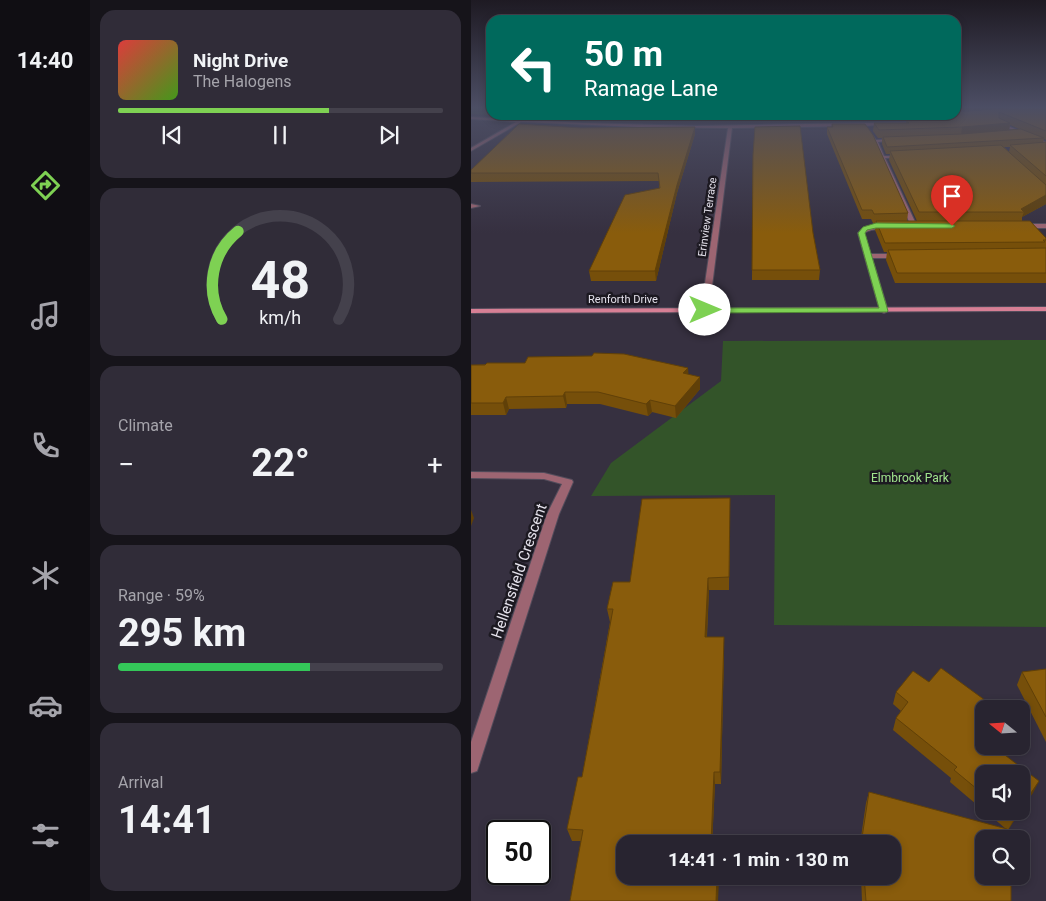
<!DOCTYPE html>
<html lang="en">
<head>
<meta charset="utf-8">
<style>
	:root { --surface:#282430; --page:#302c38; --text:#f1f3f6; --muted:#a5a4ab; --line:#44414c; --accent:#7ed153 }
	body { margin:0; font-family:Roboto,sans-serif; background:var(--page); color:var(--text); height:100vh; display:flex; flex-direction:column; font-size:19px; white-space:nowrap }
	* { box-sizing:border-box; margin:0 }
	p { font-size:16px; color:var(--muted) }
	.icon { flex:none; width:28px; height:28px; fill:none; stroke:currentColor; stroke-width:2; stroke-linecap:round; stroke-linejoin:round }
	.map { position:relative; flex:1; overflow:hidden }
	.sheet { display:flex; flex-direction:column; gap:10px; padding:10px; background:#16141a; width:381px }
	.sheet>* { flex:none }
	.hud { position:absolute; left:15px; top:15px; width:475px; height:105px; border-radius:15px; box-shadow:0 2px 8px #0003,0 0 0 1px var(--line); background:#00695c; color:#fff; overflow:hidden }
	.needle { width:32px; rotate:288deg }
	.fabs { position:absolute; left:504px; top:700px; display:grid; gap:10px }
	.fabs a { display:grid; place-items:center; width:55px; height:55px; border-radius:10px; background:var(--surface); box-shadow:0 2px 8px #0003,0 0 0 1px var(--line); font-size:25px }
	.speed { position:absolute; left:15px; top:820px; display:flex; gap:10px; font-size:25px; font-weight:700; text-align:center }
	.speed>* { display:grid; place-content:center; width:65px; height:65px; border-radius:50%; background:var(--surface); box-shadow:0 2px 8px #0003,0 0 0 1px var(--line); line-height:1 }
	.speed .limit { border:2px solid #111; border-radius:8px; background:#fff; color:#111 }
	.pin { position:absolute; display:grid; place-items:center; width:42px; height:42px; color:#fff; margin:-51px -21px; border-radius:50% 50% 50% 0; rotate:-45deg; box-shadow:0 0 5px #0007 }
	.pin .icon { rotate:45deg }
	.me { position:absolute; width:55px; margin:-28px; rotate:90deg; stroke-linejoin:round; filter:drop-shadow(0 0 4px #0008) }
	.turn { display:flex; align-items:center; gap:18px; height:105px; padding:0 15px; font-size:22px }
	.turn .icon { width:65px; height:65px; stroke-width:2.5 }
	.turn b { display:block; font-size:35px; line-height:42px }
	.big { font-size:38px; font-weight:700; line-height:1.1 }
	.sheet .card { flex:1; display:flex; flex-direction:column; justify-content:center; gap:8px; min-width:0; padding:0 18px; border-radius:15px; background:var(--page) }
	.sheet .dial { align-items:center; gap:0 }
	.dial svg { height:130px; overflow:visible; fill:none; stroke:var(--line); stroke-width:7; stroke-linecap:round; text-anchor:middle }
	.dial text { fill:var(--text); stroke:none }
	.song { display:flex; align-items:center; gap:15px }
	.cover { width:60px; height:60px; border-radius:8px; background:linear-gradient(135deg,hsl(0 70% 55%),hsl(100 70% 35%)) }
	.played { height:5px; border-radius:2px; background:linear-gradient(90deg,var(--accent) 65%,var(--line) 65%) }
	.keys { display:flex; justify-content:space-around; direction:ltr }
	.heat { display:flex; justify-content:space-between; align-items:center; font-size:28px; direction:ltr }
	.charge { height:8px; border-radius:4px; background:linear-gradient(90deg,#34c759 59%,var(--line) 0) }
	.trip { position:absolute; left:145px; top:835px; width:285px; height:50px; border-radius:15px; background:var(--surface); box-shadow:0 2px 8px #0003,0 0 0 1px var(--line); font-weight:700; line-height:50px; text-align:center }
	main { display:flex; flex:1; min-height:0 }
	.tabs { display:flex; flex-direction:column; width:90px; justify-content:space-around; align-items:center; background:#100e13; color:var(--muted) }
	.tabs .icon { width:35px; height:35px }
	.tabs .selected { color:var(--accent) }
	.tabs b { font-size:22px; color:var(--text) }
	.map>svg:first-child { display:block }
	.green { fill:#335429 }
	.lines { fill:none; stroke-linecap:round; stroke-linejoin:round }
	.service-casing { stroke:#524c5b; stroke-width:2 }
	.minor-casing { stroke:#524c5b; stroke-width:2 }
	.secondary-casing { stroke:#524c5b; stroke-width:2 }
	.service { fill:#9d6572; fill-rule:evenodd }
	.minor { fill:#9d6572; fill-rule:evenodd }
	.secondary { fill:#d77f95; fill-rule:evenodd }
	.wall { fill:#764f0a; fill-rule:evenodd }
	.shaded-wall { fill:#604008 }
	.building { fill:#895c0c; stroke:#604008 }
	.route { fill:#7ed153; stroke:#528836 }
	.labels { text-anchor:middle; stroke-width:5; stroke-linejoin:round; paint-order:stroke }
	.far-street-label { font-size:11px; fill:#e4e1eb; stroke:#1c1921 }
	.park-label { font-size:12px; fill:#a1e48d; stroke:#1c1921 }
	.near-street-label { font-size:15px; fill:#e4e1eb; stroke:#1c1921 }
</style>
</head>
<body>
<main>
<nav class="tabs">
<b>14:40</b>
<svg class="icon selected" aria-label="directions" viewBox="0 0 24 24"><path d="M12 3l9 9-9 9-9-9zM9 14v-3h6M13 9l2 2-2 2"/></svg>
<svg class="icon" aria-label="music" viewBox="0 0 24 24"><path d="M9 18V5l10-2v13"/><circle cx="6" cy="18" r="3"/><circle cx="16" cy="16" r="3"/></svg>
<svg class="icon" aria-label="phone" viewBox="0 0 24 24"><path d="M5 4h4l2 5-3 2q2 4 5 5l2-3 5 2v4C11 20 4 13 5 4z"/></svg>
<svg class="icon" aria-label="climate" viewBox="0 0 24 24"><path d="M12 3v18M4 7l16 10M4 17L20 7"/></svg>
<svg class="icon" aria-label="car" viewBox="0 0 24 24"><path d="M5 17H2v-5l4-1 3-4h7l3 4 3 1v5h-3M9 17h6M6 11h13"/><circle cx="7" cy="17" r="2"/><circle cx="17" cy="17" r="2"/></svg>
<svg class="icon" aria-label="filters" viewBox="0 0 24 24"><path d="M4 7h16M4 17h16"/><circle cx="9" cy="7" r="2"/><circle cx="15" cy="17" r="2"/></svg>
</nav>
<section class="sheet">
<div class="card">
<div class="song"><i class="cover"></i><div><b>Night Drive</b><p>The Halogens</p></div></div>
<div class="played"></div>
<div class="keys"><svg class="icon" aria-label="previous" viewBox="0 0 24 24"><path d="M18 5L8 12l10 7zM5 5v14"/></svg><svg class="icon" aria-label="pause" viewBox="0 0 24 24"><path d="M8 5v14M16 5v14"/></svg><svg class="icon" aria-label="next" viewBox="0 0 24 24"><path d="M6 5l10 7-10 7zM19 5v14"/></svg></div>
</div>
<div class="card dial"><svg viewBox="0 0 100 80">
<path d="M14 69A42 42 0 1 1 86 69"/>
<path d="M14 69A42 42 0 0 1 24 15" stroke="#7ed153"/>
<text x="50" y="56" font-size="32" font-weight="700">48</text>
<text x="50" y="72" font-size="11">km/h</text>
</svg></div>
<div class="card"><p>Climate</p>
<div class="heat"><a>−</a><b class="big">22°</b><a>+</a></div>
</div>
<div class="card"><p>Range · 59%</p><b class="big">295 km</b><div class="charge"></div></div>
<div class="card"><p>Arrival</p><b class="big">14:41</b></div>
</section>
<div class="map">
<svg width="575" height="901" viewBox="0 0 575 901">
	<rect width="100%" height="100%" fill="#363040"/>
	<g class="green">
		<path d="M0 107H20V115H422L423 118 126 121 0 114Z"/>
		<path d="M575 340V627L303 625 304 495 120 496 140 463 250 381 252 341Z"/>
	</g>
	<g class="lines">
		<defs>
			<g id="service">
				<path d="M527 122 575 142V145L527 124Z"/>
				<path d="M402 136 405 140 423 139 425 140 407 142 413 156 433 157 414 158 446 226 445 227 440 226 400 137Z"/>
				<path d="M411 224H419L422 226C413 230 403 227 393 233L399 254H429L432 256 429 258H401L417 311 413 313 409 311 387 233 394 227Z"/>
				<path d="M575 224V228H551L548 226 551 224Z"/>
			</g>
			<g id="minor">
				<path d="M0 117 112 123 224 126 451 122 393 126 261 128 238 310 234 312 230 310 257 128 168 127 50 122 0 151V148L45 122 0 119Z"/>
				<path d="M0 204 9 206 0 208Z"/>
				<path d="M0 472 73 473 101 480 102 482 88 514 8 765 6 771 0 773V742L76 514 91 484 73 479 0 478Z"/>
			</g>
			<path id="secondary" d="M575 307V311L0 313V309Z"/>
		</defs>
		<use href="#service" class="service-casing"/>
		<use href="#minor" class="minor-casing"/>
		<use href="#secondary" class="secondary-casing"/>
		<use href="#service" class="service"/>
		<use href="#minor" class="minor"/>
		<use href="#secondary" class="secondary"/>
	</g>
	<g class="wall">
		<path d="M575 107V140L573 139 572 143 575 142V204L551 217V221L575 238V283H424L415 260 416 252H413L404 230 405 223H402L400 219H391L356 134V127H360L361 124 437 213 436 221H446L418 160 419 154H415L411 144V138H407L402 131 403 123H435V121L458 120 459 117H453L451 115H485ZM539 125 548 129 538 130ZM533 147H539L538 152Z"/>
		<path d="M224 127V134L206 193 185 281H120L118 271 188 188V181L0 182V170L110 128Z"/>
		<path d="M282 155 342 233 349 270 348 280H281Z"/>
		<path d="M54 363 217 368V375L229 389 205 418 181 412 177 416 129 404H96L95 408 38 409 35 415H0V365Z"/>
		<path d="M259 498 258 590H238L236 637 253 649 250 784H244L241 844H154V876H247V901H99L110 841H101L96 829 111 777 139 622 136 609 159 582Z"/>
		<path d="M575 669V742L546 685 551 672Z"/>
		<path d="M425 692 512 746 562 793 512 774V810L479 782 480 778 422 730 425 718 430 711 422 704Z"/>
		<path d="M398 792 535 829 514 811H549L537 830H536L531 839H512V876L540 901H391L390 877 386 876H421V844H389L395 803Z"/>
	</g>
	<g class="shaded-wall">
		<path d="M485 107H558L485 114Z"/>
		<path d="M454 115H459V117H453Z"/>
		<path d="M539 123 538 131 490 135 491 127Z"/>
		<path d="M224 127V134L206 193 185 281 184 271 206 185Z"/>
		<path d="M575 195V204L551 217 553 212 550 209Z"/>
		<path d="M217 368 218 380 212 373Z"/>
		<path d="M229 377V389L205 418 204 406Z"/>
		<path d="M94 392 96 404 95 408 92 396Z"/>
		<path d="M35 397 38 409 35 415 32 403Z"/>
		<path d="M179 400 181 412 177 416 175 404Z"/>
		<path d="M0 510 3 518 0 526Z"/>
		<path d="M237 578 238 590 235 650 234 637Z"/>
		<path d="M253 637V649L250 784 249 772Z"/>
		<path d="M243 772 244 784 241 844H240Z"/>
		<path d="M568 781 562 793 550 810V808Z"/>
		<path d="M548 811H549L537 830 543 819Z"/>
		<path d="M246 876H247L248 881 247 901H245Z"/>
	</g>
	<g class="building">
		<path d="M549 107H575V131L528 112V118L539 123 491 127 408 130 403 123H438L435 121 464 120 459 115H485V112Z"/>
		<path d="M48 124 110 128 224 127 206 185 184 271H118L154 195 189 188 187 173H0V170Z"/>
		<path d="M361 124H394L402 135 437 213 403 214 401 210H391L356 127H362Z"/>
		<path d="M329 126 342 233 349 270H281L282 155 284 127Z"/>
		<path d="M550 129 573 138 416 147 412 137 491 134Z"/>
		<path d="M575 142V176L539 145Z"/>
		<path d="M530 145 575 185V195L550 209 553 212H448L419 151Z"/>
		<path d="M405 221H559L575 238V240H572L574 242 414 243Z"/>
		<path d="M575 248V273H426L417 250Z"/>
		<path d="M123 353 153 354 217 368 212 373 229 377 204 406 179 400 175 404 127 392H94L92 396 35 397 32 403H0V365H14L16 363H54L57 357 121 356Z"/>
		<path d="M259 498 258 577 237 578 234 637H253L249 772H243L240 844H154V876H246L245 901H99L112 830 96 829 107 777H111L126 697 142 609H136L142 582H159L171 499Z"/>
		<path d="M470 668 526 709H512V746H522L568 781 550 808V774H512V794L483 770 486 767 425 718 437 702 425 692 442 671 458 682Z"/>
		<path d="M575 669V717L551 672Z"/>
		<path d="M398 792 536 829 530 839H512V876H540V901H395L393 876H421V844H390Z"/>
		<path d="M533 811H548L543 819Z"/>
	</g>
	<linearGradient id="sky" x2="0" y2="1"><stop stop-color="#1e1a23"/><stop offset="0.46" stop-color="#4c4e64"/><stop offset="1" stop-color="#4c4e64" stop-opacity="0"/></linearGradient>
	<rect width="575" height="233" fill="url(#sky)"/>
	<path class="route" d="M405 223 481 224 484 226 481 228H405L396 230 394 233 417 311 416 312 234 313 230 310 234 308H408L387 233 392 227Z"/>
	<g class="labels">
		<g class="far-street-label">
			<text transform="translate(236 217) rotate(-82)" y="4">Erinview Terrace</text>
			<text x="152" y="303">Renforth Drive</text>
		</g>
		<g class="park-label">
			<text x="439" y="482">Elmbrook Park</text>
		</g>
		<g class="near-street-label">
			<text transform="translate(48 571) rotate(-71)" y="5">Hellensfield Crescent</text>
		</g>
	</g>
</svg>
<div class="fabs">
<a><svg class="needle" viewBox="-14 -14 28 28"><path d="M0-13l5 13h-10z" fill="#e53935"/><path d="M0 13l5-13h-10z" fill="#a5a4ab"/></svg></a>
<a><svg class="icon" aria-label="sound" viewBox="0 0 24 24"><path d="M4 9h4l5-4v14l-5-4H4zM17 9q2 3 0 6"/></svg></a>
<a><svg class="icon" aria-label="search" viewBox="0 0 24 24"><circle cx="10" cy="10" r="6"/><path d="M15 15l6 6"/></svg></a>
</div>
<div class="speed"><div class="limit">50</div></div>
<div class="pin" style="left:481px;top:226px;background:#d93025"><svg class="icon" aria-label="arrive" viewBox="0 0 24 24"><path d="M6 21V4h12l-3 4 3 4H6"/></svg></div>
<svg class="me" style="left:234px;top:310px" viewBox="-20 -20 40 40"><circle r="19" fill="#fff"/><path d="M0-13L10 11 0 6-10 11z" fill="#7ed153"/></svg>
<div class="trip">14:41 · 1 min · 130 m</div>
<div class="hud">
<div class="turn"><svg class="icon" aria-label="left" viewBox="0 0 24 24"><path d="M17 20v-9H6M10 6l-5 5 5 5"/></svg><div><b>50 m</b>Ramage Lane</div></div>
</div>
</div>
</main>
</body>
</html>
